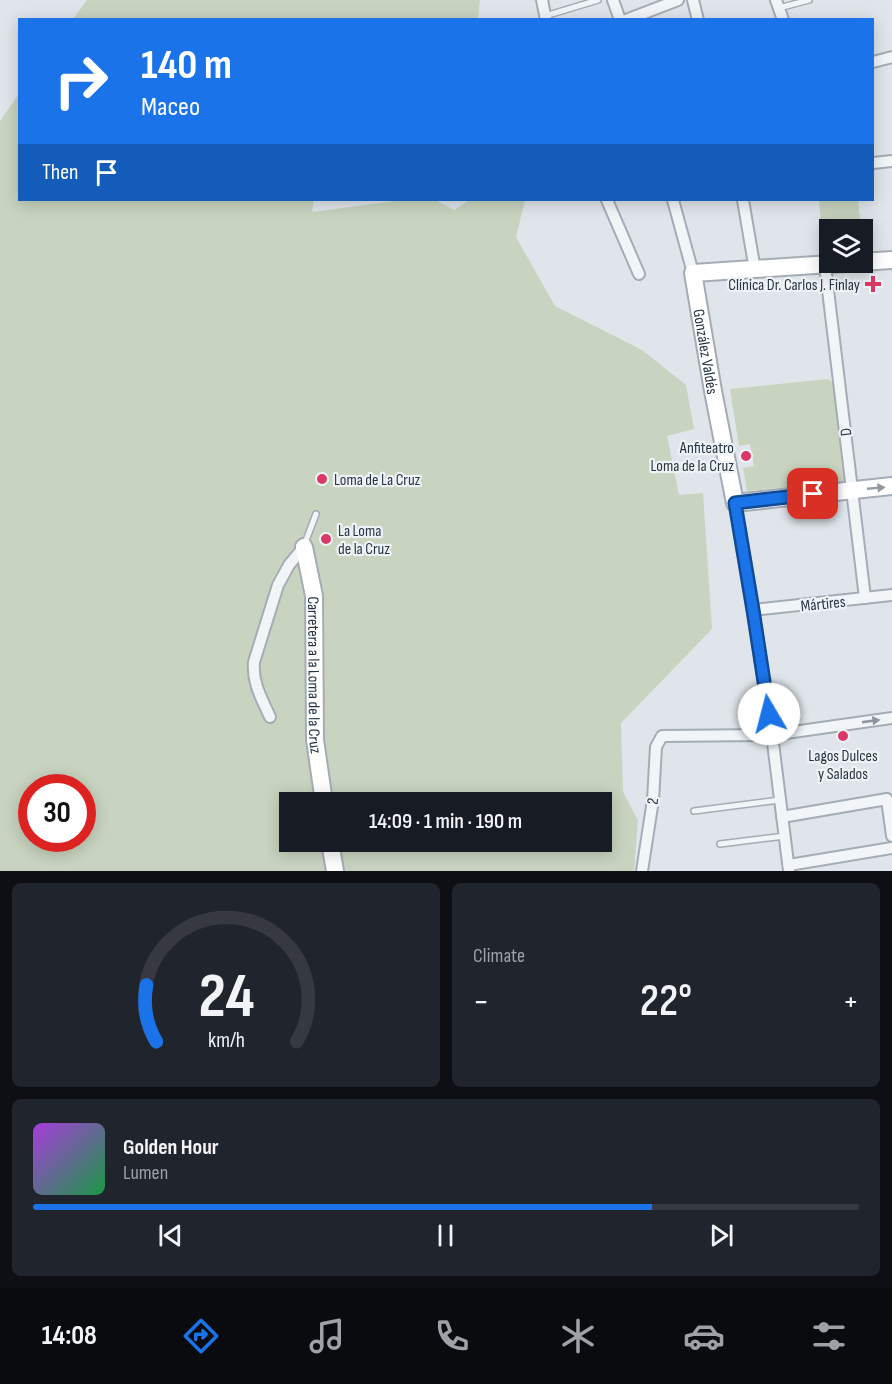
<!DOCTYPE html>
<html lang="en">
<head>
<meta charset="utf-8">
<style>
	:root { --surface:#171b24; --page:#20242c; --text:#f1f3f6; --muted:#9ea1a6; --line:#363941; --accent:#1a73e8 }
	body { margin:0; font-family:"Sofia Sans Condensed",sans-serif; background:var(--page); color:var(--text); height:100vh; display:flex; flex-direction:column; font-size:22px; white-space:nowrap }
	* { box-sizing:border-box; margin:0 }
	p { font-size:20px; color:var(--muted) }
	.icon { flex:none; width:33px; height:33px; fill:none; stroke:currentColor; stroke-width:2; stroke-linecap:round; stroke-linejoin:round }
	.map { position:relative; height:871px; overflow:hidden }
	.drawer { display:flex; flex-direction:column; gap:12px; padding:12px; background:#0d0f14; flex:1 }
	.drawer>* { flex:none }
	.guide { position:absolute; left:18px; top:18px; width:856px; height:183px; border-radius:0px; box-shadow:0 3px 15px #0003; background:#1a73e8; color:#fff; overflow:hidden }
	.tools { position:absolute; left:819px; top:219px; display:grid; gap:12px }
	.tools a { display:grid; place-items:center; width:54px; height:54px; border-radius:0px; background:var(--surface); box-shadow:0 3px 15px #0003; font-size:30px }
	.speed { position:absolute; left:18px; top:774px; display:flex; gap:12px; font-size:30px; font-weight:700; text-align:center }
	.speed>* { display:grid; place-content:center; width:78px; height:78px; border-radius:50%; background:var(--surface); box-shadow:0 3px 15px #0003; line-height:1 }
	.speed .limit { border:9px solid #d22; background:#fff; color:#111 }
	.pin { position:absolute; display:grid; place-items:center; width:51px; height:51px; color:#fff; margin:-26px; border-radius:12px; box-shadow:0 3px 9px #0006 }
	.me { position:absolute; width:66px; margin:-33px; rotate:352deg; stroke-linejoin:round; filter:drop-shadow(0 0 4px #0008) }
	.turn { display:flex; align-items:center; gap:21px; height:126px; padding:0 24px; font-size:27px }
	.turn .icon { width:78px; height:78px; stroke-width:2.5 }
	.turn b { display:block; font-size:42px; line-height:51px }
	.then { display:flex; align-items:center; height:57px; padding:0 24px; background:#0003; gap:12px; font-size:22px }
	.big { font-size:45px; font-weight:600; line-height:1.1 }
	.drawer .widget { flex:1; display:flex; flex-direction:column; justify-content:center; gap:9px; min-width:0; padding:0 21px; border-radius:9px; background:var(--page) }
	.drawer .dial { align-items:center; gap:0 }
	.dial svg { height:156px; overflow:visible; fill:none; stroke:var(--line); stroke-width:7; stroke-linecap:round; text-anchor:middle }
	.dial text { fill:var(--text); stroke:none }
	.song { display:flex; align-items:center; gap:18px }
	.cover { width:72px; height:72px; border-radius:9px; background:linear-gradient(135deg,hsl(280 70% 55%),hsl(140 70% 35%)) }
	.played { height:6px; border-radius:3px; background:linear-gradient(90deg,var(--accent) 75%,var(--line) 75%) }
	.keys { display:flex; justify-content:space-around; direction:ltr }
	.heat { display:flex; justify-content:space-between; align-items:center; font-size:33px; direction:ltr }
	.drawer .tiles { flex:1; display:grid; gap:12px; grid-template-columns:1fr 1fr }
	.widget:last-child { grid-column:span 2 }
	.trip { position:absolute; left:279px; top:792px; width:333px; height:60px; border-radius:0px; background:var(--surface); box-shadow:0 3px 15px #0003; font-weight:600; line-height:60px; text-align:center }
	.menu { display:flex; height:96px; justify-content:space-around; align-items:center; background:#090b0e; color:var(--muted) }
	.menu .icon { width:42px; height:42px }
	.menu .active { color:var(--accent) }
	.menu b { font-size:27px; color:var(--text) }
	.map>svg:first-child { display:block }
	.green { fill:#c8d4bf; fill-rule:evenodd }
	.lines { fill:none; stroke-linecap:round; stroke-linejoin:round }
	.lane-casing { stroke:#a4acb5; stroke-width:8 }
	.street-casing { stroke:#a4acb5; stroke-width:14 }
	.secondary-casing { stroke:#a4acb5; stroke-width:20 }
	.lane { stroke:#f2f5f8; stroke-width:5 }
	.street { stroke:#f2f5f8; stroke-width:10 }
	.secondary { stroke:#fff; stroke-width:16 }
	.oneway { fill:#929aa1 }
	.oneway2 { fill:#8c949e }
	.route-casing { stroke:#114b97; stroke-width:15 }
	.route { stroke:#1a73e8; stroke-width:10 }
	.poi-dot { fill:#da3966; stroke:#eff3f7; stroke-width:2 }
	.labels { text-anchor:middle; stroke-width:4.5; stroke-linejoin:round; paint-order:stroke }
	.poi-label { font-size:16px; fill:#263443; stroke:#eff3f7; text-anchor:end }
	.street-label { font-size:16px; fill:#263443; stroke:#eff3f7 }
</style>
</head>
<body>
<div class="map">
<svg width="892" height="871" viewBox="0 0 892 871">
	<rect width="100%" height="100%" fill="#dfe5ea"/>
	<g class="green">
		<path d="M87 0H480L478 20 73 19Z"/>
		<path d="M19 94 20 200H314L312 212 403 200H435L454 210 470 200H525L516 237 555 306 642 350 686 385 694 429 667 436 679 495 703 493 712 629 621 723 623 792 638 820 634 871H0V121ZM32 788H82V838H32ZM290 802H602V842H290Z"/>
		<path d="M819 200H858L861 229 830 230 829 259 824 260Z"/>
		<path d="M828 379 837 386 845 482 747 491 743 468 754 466 750 444 739 446 730 389Z"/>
	</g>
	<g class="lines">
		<defs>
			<g id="lane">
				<path d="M779 8 809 0"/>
				<path d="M545 16 598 0"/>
				<path d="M305 543 316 514"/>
				<path d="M694 811 780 800"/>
				<path d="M720 844 785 836"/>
			</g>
			<g id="street">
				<path d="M542 0 546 20"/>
				<path d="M613 0 620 20"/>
				<path d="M693 0 698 20"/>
				<path d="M776 0 783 20"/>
				<path d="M626 20 678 0"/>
				<path d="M873 62 892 57"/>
				<path d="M873 163 892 161"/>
				<path d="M607 200 639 274"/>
				<path d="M673 200 693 273"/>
				<path d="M743 200 755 270"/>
				<path d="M825 265 865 598"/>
				<path d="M735 503 753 610 772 735 789 871"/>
				<path d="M753 610 892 595"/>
				<path d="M270 717C262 699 252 683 254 662L278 585 289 565 304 547"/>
				<path d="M782 817 887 799 892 836"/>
				<path d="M789 865 892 848"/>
				<path d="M642 871 653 800 656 747 662 736 772 735 892 718"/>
			</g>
			<g id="secondary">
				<path id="s1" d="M892 260 693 273 713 391 735 503 892 486"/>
				<path id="s2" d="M304 547 314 596 315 740 324 802"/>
				<path d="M330 842 335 871"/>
			</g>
		</defs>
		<use href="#lane" class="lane-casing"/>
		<use href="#street" class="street-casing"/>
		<use href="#secondary" class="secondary-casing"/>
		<use href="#lane" class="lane"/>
		<use href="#street" class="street"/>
		<use href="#secondary" class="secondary"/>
	</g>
	<defs><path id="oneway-solid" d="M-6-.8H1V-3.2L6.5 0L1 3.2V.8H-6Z" transform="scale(1.5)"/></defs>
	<use class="oneway" href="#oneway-solid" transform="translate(876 488) rotate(-5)"/>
	<use class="oneway2" href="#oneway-solid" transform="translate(871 721) rotate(-8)"/>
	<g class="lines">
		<defs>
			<path id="route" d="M769 714 753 610 735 503 813 494"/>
		</defs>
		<use href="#route" class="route-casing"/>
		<use href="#route" class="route"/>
	</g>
	<g class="poi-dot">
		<path d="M870 275h6v6h6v6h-6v6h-6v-6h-6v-6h6z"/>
		<circle cx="746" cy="456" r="6"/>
		<circle cx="322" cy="479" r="6"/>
		<circle cx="326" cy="539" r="6"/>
		<circle cx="843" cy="736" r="6"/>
	</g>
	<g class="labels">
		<g class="poi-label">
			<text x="860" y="290">Clínica Dr. Carlos J. Finlay</text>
			<text x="734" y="453">Anfiteatro<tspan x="734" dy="18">Loma de la Cruz</tspan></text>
			<text x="334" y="485" text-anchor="start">Loma de La Cruz</text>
			<text x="338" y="536" text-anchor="start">La Loma<tspan x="338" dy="18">de la Cruz</tspan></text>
			<text x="843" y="761" text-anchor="middle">Lagos Dulces<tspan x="843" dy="18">y Salados</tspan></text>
		</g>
		<g class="street-label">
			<text dy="6" stroke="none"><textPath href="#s1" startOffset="279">González Valdés</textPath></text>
			<text transform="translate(845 432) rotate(-97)" y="6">D</text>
			<text transform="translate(823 603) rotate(-6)" y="6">Mártires</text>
			<text dy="6" stroke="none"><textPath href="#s2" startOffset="129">Carretera a la Loma de la Cruz</textPath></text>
			<text transform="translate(652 801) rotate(-84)" y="6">2</text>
		</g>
	</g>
</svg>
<div class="tools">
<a><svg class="icon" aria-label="layers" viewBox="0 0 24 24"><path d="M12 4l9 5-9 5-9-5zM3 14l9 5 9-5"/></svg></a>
</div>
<div class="speed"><div class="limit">30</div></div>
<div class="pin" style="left:813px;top:494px;background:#d93025"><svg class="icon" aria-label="arrive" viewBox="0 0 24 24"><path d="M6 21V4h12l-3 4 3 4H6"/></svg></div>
<svg class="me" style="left:769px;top:714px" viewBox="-20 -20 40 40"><circle r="19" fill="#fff"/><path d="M0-13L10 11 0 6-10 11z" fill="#1a73e8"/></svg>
<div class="trip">14:09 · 1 min · 190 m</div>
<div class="guide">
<div class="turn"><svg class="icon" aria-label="right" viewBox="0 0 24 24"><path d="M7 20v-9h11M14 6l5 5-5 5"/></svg><div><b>140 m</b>Maceo</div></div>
<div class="then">Then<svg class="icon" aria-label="arrive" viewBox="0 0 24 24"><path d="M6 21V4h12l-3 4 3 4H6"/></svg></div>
</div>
</div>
<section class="drawer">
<div class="tiles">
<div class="widget dial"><svg viewBox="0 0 100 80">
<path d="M14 69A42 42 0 1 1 86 69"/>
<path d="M14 69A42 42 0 0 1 9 40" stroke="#1a73e8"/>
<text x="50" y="56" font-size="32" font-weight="700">24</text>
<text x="50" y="72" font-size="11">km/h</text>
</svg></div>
<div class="widget"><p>Climate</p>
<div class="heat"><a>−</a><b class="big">22°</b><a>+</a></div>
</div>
<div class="widget">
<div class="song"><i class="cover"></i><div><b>Golden Hour</b><p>Lumen</p></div></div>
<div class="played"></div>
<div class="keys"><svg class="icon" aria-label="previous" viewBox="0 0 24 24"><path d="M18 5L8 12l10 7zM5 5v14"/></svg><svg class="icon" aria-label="pause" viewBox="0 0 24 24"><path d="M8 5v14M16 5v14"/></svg><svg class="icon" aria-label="next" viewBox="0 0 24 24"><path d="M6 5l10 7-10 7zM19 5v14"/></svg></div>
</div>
</div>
</section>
<nav class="menu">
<b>14:08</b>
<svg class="icon active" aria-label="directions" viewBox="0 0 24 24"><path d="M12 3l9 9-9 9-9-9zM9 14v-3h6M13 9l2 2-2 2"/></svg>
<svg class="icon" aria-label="music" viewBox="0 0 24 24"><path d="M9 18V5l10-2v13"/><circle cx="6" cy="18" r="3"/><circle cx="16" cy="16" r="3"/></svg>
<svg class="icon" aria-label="phone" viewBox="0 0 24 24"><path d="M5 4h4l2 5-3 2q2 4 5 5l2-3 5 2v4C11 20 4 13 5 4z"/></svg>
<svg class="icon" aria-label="climate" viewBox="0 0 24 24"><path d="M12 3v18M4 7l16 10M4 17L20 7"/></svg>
<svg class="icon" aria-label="car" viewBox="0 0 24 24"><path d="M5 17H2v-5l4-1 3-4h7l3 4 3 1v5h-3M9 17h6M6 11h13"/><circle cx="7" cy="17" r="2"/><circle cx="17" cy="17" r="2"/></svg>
<svg class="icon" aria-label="filters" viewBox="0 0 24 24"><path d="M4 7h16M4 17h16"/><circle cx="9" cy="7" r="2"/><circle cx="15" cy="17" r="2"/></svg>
</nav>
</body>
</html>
